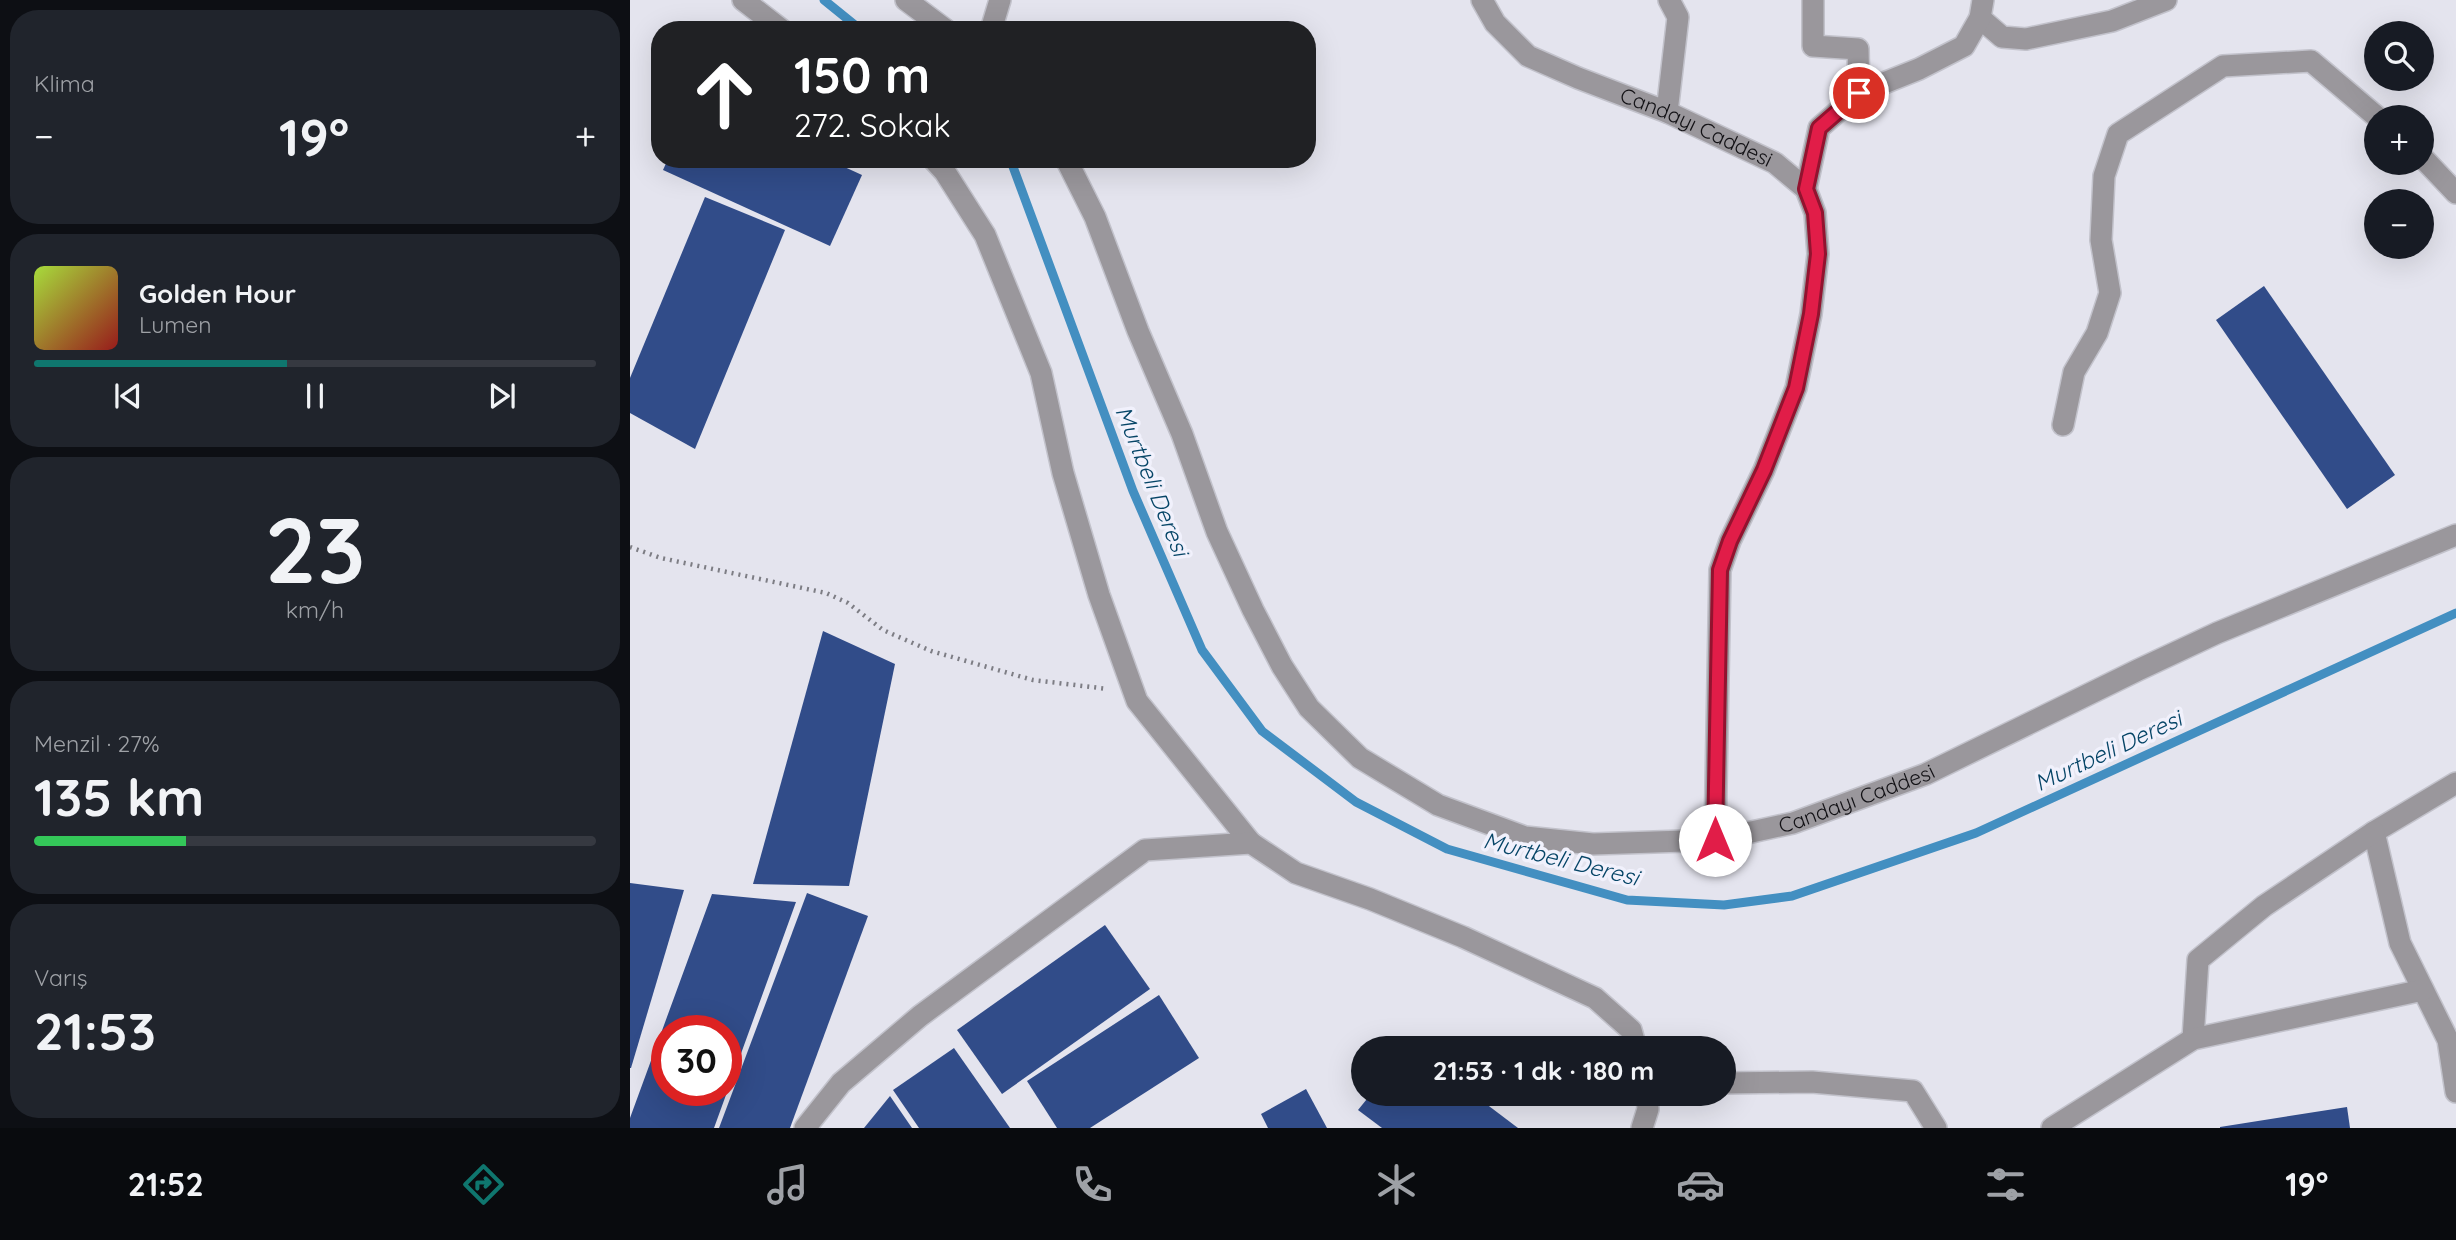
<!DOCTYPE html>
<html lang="tr">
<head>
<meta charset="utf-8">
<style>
	:root { --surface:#171b24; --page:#20242c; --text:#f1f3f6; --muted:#9ea1a6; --line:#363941; --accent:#0f766e }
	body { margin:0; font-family:Quicksand,sans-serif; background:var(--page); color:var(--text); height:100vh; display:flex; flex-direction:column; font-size:26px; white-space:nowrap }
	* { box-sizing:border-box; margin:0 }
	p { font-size:23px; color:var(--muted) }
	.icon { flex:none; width:38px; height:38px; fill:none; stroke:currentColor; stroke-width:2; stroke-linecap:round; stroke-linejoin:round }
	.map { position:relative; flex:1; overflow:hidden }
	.drawer { display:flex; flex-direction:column; gap:10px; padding:10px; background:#0d0f14; width:630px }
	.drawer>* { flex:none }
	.guide { position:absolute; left:21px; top:21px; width:665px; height:147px; border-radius:28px; box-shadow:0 7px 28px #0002; background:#202124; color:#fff; overflow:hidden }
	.controls { position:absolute; left:1734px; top:21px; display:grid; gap:14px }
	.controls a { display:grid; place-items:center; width:70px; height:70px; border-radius:50%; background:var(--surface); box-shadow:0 7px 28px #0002; font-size:35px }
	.speed { position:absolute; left:21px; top:1015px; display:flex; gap:14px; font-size:35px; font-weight:700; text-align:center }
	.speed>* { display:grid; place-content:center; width:91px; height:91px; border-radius:50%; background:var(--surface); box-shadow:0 7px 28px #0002; line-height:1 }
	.speed .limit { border:10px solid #d22; background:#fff; color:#111 }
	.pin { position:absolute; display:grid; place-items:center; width:60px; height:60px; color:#fff; margin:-30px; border:4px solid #fff; border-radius:50%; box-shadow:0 2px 7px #0007 }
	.me { position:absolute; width:77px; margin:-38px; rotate:0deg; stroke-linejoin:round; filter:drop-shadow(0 0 5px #0008) }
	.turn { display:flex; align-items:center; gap:24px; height:147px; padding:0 28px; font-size:32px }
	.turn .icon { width:91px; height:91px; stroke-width:2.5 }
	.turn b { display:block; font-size:49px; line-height:60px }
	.big { font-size:52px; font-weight:800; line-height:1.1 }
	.drawer .card { flex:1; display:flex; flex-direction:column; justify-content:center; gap:10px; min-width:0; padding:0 24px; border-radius:28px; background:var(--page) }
	.drawer .dial { align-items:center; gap:0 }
	.dial b { font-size:91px; line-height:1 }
	.song { display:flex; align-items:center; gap:21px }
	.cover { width:84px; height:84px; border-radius:10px; background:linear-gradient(135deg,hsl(80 70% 55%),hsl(0 70% 35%)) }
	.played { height:7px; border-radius:4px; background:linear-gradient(90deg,var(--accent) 45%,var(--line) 45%) }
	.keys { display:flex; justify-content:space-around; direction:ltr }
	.heat { display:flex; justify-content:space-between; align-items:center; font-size:38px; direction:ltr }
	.charge { height:10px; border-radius:5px; background:linear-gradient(90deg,#34c759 27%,var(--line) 0) }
	.trip { position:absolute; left:721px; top:1036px; width:385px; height:70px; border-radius:35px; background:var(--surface); box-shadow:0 7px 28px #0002; font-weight:800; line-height:70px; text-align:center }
	.tabs { display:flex; height:112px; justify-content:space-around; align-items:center; background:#090b0e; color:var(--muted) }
	.tabs .icon { width:49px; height:49px }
	.tabs .current { color:var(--accent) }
	.tabs b { font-size:32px; color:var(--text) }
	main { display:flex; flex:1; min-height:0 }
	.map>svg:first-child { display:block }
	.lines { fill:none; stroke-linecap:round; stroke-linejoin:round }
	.stream { stroke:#438fc1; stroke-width:9 }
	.building { fill:#314c89; fill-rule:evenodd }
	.street-casing { stroke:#c2c2cb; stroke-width:24 }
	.path { stroke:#7d7d84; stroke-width:4.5; stroke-dasharray:2 5; stroke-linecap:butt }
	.street { stroke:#9a979c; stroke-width:21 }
	.route-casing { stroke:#92132f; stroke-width:18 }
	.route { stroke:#e11d48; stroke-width:12 }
	.labels { text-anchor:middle; stroke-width:7; stroke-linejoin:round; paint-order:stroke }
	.street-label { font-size:21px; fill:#121115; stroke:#f1f1fc }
	.water-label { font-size:23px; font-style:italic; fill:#064567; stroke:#f1f1fc }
</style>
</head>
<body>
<main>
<section class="drawer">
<div class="card"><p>Klima</p>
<div class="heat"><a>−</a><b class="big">19°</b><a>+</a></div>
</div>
<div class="card">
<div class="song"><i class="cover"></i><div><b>Golden Hour</b><p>Lumen</p></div></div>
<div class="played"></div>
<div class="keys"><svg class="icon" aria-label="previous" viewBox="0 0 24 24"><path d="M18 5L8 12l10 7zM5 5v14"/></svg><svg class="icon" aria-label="pause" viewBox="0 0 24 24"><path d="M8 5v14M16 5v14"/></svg><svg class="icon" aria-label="next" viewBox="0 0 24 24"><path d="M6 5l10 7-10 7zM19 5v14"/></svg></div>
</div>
<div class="card dial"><b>23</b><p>km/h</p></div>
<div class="card"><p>Menzil · 27%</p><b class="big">135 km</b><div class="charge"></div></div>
<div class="card"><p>Varış</p><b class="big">21:53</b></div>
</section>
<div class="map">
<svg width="1826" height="1128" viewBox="0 0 1826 1128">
	<rect width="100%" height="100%" fill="#e4e4ee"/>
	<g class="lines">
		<g class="stream">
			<path d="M194 0 231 30"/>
			<path d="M377 159 382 164 503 491 572 650 632 731 726 802 817 849 997 900 1094 905 1162 896 1346 833 1826 613"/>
		</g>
	</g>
	<g class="building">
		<path d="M38 159H197L232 175 200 246 33 170Z"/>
		<path d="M75 197 155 230 65 449 0 413V378Z"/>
		<path d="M1634 286 1765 475 1717 509 1586 320Z"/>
		<path d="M193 631 265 664 219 886 123 884Z"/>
		<path d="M0 883 54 890 1 1068H0Z"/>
		<path d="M177 893 238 916 160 1128H89Z"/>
		<path d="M82 894 166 902 84 1128H0V1118ZM37 1031H96V1090H37Z"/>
		<path d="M475 925 520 989 372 1094 327 1030Z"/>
		<path d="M529 995 569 1058 460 1128H427L397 1081Z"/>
		<path d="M324 1048 380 1128H289L263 1090Z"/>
		<path d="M676 1089 697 1128H638L631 1114Z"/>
		<path d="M741 1094H843L888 1128H752L728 1110Z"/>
		<path d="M260 1096 282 1128H234Z"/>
		<path d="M1717 1107 1720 1128H1590V1127Z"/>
	</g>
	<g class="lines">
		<defs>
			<g id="street">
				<path d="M113 0 152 30"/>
				<path d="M276 0 316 30"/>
				<path id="s1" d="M852 0 865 23 898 56 948 78 1037 112 1145 163 1176 189 1185 213 1188 254 1181 314 1166 388 1134 470 1100 541 1090 570 1085 840"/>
				<path d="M1183 0V46L1228 49 1229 93"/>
				<path d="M1350 18 1372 37 1396 39 1482 21 1536 0"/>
				<path d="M361 30 370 0"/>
				<path d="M1037 112 1048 17 1039 0"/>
				<path d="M1792 157 1826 193"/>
				<path d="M303 159 315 172 355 235 411 373 433 473 469 595 507 701 621 843"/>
				<path id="s2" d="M436 159 465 217 508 331 552 434 587 532 623 610 652 666 679 708 730 758 808 805 895 837 963 844 1085 840 1163 823 1296 774 1508 670 1587 633 1826 535"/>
				<path d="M1176 189 1189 128 1229 93 1289 69 1334 46 1350 18 1353 0"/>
				<path d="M1433 425 1444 372 1467 333 1480 293 1471 240 1474 176 1488 134 1593 66 1681 61 1747 117"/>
				<path d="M1826 783 1744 832 1770 943 1818 1040 1826 1092"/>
				<path d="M1563 1039 1568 960 1634 906 1744 832"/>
				<path d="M1094 1083 1182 1082 1283 1091 1306 1128"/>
				<path d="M175 1128 211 1083 290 1016 515 850 621 843 666 873 740 899 833 937 965 998 1001 1030 1006 1048"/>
				<path d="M1012 1128 1018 1109 1017 1094"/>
				<path d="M1422 1128 1563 1039 1793 990"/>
			</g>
		</defs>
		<use href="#street" class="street-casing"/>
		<path class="path" d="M0 547 31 558 196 593 218 603 253 630 301 651 403 680 478 689"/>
		<use href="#street" class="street"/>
	</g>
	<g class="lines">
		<defs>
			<path id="route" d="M1085 840 1090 570 1100 541 1134 470 1166 388 1181 314 1188 254 1185 213 1176 189 1189 128 1229 93"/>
		</defs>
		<use href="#route" class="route-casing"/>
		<use href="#route" class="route"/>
	</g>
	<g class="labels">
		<g class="street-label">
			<text dy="7" stroke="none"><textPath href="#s1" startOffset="256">Candayı Caddesi</textPath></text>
			<text dy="7" stroke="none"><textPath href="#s2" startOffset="1195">Candayı Caddesi</textPath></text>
		</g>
		<g class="water-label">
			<text transform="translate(522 481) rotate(68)" y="8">Murtbeli Deresi</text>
			<text transform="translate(1478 751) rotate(-25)" y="8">Murtbeli Deresi</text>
			<text transform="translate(931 859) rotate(14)" y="8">Murtbeli Deresi</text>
		</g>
	</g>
</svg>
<div class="controls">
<a><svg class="icon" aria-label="search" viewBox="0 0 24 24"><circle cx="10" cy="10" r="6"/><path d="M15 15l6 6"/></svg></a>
<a>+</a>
<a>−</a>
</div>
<div class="speed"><div class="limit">30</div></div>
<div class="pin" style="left:1229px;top:93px;background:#d93025"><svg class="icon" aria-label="arrive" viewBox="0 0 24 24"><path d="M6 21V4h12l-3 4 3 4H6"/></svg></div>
<svg class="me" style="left:1085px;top:840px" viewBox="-20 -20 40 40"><circle r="19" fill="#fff"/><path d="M0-13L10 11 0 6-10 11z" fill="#e11d48"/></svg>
<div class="trip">21:53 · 1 dk · 180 m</div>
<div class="guide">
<div class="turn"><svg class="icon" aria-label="ahead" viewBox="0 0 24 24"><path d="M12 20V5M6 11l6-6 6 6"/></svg><div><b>150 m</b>272. Sokak</div></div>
</div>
</div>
</main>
<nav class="tabs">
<b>21:52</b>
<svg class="icon current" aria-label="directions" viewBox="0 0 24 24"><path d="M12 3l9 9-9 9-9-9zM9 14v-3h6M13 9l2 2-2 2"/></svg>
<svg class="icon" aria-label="music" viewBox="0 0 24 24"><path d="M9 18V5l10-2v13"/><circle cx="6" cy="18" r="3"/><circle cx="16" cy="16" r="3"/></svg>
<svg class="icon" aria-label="phone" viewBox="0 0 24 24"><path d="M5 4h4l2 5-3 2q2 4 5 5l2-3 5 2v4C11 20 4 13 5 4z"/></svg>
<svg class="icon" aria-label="climate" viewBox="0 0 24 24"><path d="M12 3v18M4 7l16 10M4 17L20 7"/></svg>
<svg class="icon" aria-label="car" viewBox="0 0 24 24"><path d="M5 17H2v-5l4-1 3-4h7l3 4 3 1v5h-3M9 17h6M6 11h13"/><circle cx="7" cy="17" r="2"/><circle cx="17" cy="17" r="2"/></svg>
<svg class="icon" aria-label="filters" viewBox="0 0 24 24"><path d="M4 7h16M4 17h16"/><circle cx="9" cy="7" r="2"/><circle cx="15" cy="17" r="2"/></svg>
<b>19°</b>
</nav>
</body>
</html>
